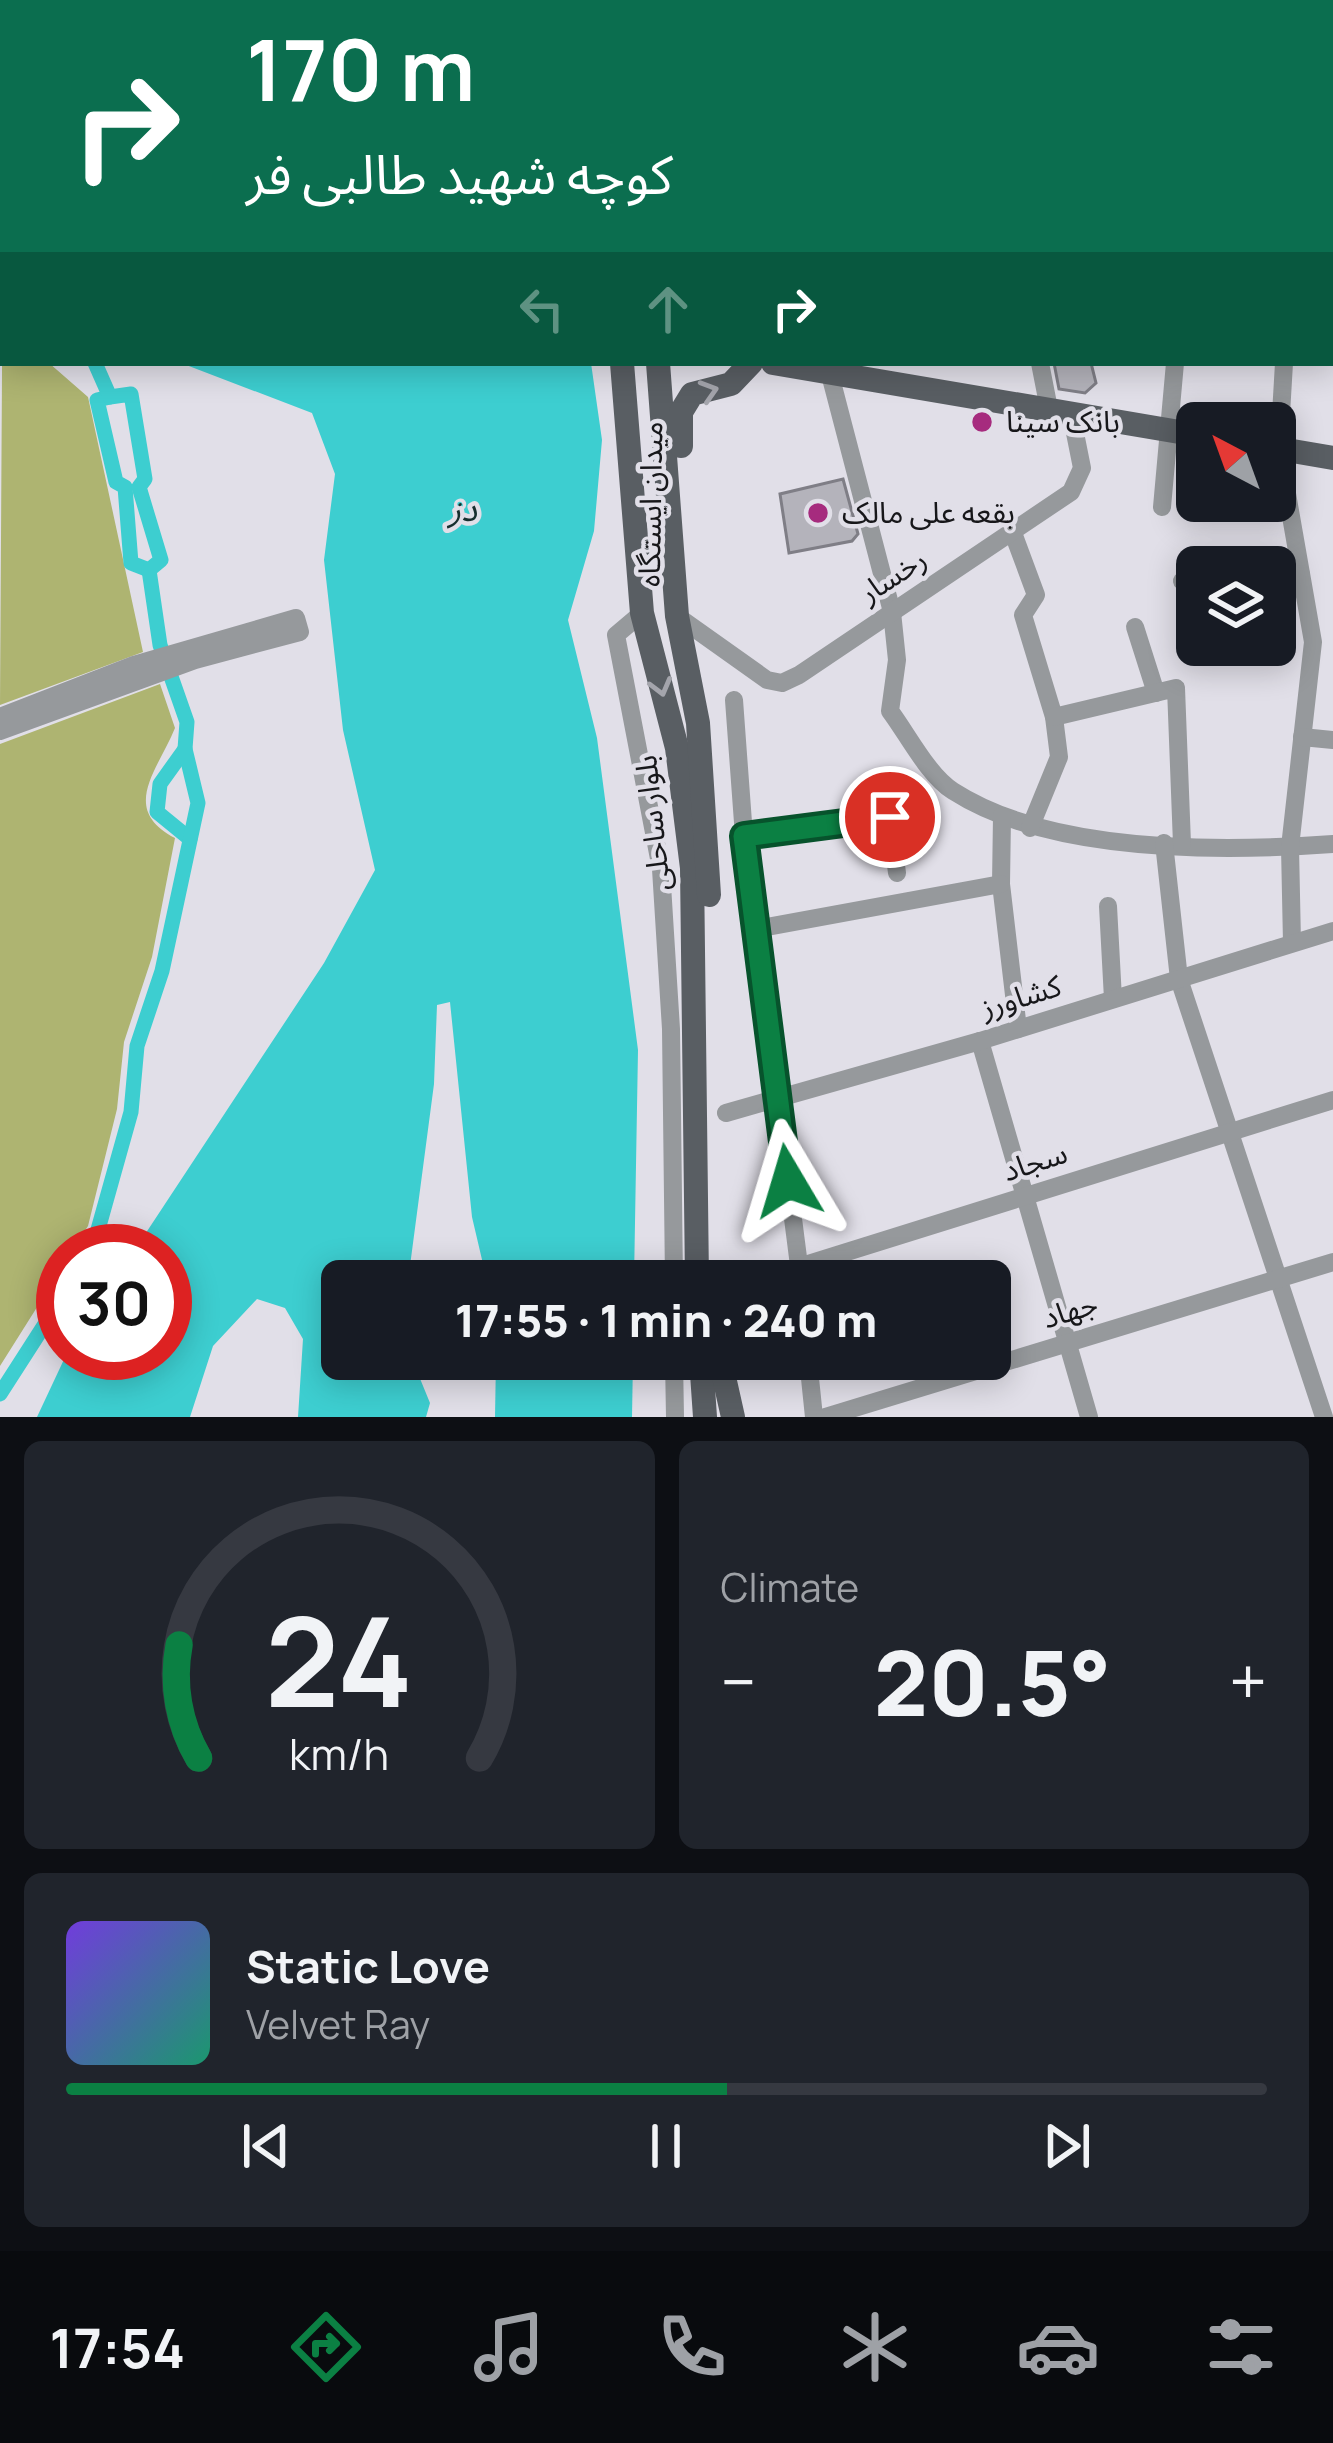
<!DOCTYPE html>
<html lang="en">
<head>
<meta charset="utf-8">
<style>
	:root { --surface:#171b24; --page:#20242c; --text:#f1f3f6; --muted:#9ea1a6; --line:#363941; --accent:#0b8043 }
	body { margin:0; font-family:Manrope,"Noto Sans Arabic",sans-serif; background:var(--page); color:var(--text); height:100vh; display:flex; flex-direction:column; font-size:45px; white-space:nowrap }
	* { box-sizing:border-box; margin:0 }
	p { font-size:39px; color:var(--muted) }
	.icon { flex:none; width:66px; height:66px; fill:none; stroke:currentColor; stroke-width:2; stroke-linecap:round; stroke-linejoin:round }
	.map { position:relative; height:1417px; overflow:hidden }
	.side { display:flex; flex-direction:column; gap:24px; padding:24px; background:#0d0f14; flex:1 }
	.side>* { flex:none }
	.banner { position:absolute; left:0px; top:0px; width:1335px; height:366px; box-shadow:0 6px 30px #0003; background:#0b6e4f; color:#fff; overflow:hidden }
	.needle { width:78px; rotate:319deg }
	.fabs { position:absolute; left:1176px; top:402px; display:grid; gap:24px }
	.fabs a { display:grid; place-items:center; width:120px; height:120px; border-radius:18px; background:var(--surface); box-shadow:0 6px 30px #0003; font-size:60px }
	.speed { position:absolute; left:36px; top:1224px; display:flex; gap:24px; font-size:60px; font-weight:700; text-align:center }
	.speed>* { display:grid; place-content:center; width:156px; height:156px; border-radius:50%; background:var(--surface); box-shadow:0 6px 30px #0003; line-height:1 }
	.speed .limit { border:18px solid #d22; background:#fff; color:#111 }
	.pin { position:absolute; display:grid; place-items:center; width:102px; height:102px; color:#fff; margin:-51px; border:6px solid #fff; border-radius:50%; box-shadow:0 3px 12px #0007 }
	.me { position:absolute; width:132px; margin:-66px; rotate:353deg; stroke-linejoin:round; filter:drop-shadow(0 0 9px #0008) }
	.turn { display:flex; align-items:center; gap:42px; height:252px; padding:0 48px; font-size:54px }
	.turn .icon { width:156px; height:156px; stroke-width:2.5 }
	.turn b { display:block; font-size:84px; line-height:102px }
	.lanes { display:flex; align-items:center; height:114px; padding:0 48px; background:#0003; justify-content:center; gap:60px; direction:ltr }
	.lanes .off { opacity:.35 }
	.big { font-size:90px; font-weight:800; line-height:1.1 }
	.side .card { flex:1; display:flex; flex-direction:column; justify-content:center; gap:18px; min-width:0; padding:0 42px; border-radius:18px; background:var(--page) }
	.side .dial { align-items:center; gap:0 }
	.dial svg { height:312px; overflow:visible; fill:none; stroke:var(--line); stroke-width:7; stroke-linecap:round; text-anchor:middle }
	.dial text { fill:var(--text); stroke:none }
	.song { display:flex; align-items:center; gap:36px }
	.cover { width:144px; height:144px; border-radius:18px; background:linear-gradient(135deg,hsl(260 70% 55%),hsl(160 70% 35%)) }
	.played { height:12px; border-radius:6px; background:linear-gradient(90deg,var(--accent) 55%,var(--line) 55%) }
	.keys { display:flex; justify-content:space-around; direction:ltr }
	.heat { display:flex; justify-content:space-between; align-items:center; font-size:66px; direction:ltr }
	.side .tiles { flex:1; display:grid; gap:24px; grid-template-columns:1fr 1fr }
	.card:last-child { grid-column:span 2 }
	.trip { position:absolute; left:321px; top:1260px; width:690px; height:120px; border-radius:18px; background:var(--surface); box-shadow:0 6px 30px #0003; font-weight:800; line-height:120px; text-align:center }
	.menu { display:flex; height:192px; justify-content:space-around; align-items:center; background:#090b0e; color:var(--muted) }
	.menu .icon { width:84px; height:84px }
	.menu .on { color:var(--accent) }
	.menu b { font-size:54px; color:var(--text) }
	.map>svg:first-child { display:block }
	.green { fill:#aeb471 }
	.water { fill:#3dced0 }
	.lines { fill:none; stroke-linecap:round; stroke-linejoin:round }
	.canal { stroke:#3dced0; stroke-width:15 }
	.building { fill:#b4b3bb; stroke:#7f7e86; stroke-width:3 }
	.minor { stroke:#96999c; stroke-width:18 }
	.major { stroke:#595e63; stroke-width:24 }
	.oneway { stroke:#a4a5ac }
	.route-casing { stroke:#07532c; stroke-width:30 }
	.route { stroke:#0b8043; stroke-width:21 }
	.poi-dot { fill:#a62b7e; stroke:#e1dfe8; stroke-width:4.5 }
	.labels { text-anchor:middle; stroke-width:9; stroke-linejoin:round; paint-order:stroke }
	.poi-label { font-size:30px; fill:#17171a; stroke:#e1dfe8; text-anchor:start }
	.street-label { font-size:30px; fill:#17171a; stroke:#e1dfe8 }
	.water-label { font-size:33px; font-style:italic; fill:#172f2f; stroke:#e1dfe8 }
</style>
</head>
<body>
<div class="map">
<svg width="1333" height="1417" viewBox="0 0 1333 1417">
	<rect width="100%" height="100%" fill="#e1dfe8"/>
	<g class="green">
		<path d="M108 0H346L107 3Z"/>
		<path d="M3 206V363H49L88 397 143 652 0 705Z"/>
		<path d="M160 684 175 728C158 770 119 809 175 838L152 957 124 1042 117 1109 88 1226 72 1251H63V1266L0 1366V744Z"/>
	</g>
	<g class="water">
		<rect x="370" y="0" width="204" height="3"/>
		<path d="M181 363H591L602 440 594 531 568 620 597 738 638 1050 634 1281H487L472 1217 450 1002 437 1005 434 1084 408 1281H342V1359H412L430 1403 426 1417H298L303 1339 285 1308 257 1299 213 1346 190 1417H37L67 1353H165V1251H134L324 963 375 870 343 730 324 560 335 474 312 413Z"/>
		<path d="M496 1359H633L632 1417H495Z"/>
	</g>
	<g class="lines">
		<g class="canal">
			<path d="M183 3 184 0"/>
			<path d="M110 397 97 400 116 482 125 487 131 563 149 570"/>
			<path d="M185 749 160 784 157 812 190 839"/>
			<path d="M92 1251 131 1112 137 1046 162 971 198 803 185 749 187 722 160 645 149 570 161 560 139 487 145 479 131 394 110 397 95 363"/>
			<path d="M0 1394 63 1296"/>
		</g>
	</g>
	<g class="building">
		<path d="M1054 363H1091L1096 383 1085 393 1059 389Z"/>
		<path d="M843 479 858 534 852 541 789 553 780 494Z"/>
	</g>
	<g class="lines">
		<g class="minor">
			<path d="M1135 0 1136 3"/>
			<path d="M1260 0V3"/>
			<path d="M61 3 62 0"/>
			<path d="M107 3 108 0"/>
			<path d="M943 3V0"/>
			<path d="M0 101 3 102"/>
			<path d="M0 134 3 135"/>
			<path d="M0 179 3 171"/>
			<path d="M0 220H3"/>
			<path d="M1332 322 1333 321"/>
			<path d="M827 363 892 612 897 660 890 711C908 735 928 775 953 791 1051 854 1219 852 1333 844"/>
			<path d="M1040 363 1049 409"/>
			<path d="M1284 363 1279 448 1313 642 1290 847 1292 943"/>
			<path d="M1162 507 1175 363"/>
			<path d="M1013 533 1036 595 1023 615 1054 717 1059 757 1030 828"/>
			<path d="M1275 576 1301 574"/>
			<path d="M1182 581 1197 579"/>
			<path d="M642 613 616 635 661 869 671 1029 674 1281"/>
			<path d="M677 616 767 680 782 683 799 675 1071 492 1082 468 1071 413"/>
			<path d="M1135 627 1156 693"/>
			<path d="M734 700 744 836 801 1281"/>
			<path d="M0 717 134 665 296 618 300 632 195 660 0 731"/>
			<path d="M1054 717 1176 688 1182 844"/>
			<path d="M1302 737 1333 740"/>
			<path d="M1002 816 1001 884 1018 1029"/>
			<path d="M744 836 890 817 897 873"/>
			<path d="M1164 843 1179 979 1324 1417"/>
			<path d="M1108 906 1113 999"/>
			<path d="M756 929 1001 884"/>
			<path d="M980 1041 1089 1417"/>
			<path d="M726 1113 980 1041 1333 931"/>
			<path d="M754 1281 1333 1100"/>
			<path d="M674 1359 675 1417"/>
			<path d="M808 1359 814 1417"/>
			<path d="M825 1417 1333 1262"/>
		</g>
		<g class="major">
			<path d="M616 0V3"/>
			<path d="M622 363 642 613 677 748 692 868 697 1281"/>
			<path d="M658 363 677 616 698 723 709 895"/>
			<path d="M773 363 1197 435"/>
			<path d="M681 446V412L692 394 731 384 751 363"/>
			<path d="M1275 448 1333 458"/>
			<path d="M701 1359 705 1417"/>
			<path d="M720 1359 733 1417"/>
		</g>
	</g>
	<defs><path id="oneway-chevron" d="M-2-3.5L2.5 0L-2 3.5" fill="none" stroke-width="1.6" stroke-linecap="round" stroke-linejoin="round" transform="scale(3)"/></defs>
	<g class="oneway">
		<use href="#oneway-chevron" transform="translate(709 391) rotate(-17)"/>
		<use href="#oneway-chevron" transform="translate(661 687) rotate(75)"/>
	</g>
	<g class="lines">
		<defs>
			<path id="route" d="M788 1181 744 836 890 817"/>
		</defs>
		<use href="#route" class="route-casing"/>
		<use href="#route" class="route"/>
	</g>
	<g class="poi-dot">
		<circle cx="982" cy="422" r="12"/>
		<circle cx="818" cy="513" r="12"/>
	</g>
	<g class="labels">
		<g class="poi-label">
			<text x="1006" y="432">بانک سینا</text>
			<text x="842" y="523">بقعه علی مالک</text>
		</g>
		<g class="street-label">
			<text transform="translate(651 504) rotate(-89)" y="10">میدان ایستگاه</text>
			<text transform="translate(893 576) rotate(-33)" y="10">رخسار</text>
			<text transform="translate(653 823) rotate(-96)" y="10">بلوار ساحلی</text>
			<text transform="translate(1021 997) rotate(-17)" y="10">کشاورز</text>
			<text transform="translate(1035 1162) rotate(-18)" y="10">سجاد</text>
			<text transform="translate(1070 1311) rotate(-17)" y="10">جهاد</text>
		</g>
		<g class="water-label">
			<text x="463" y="521">دز</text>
		</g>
	</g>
</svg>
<div class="fabs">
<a><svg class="needle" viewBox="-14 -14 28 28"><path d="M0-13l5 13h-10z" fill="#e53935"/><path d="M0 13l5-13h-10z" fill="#9ea1a6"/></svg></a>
<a><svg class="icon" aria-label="layers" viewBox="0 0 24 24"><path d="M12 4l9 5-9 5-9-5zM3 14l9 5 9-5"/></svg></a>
</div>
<div class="speed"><div class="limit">30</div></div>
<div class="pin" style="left:890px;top:817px;background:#d93025"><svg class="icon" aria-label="arrive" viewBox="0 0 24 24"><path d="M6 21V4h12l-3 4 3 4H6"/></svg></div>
<svg class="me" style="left:788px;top:1181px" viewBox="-20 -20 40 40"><path d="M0-17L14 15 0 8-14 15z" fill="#0b8043" stroke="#fff" stroke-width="4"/></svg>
<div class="trip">17:55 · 1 min · 240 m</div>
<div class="banner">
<div class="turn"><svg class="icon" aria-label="right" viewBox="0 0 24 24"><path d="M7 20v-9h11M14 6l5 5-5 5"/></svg><div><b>170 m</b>کوچه شهید طالبی فر</div></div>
<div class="lanes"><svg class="icon off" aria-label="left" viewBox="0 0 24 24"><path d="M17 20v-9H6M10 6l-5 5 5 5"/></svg><svg class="icon off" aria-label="ahead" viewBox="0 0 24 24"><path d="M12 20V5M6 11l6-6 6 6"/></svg><svg class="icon" aria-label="right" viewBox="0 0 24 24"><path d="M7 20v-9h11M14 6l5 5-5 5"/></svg></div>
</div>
</div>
<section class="side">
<div class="tiles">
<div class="card dial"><svg viewBox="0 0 100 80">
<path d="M14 69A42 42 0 1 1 86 69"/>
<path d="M14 69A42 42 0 0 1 9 40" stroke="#0b8043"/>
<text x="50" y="56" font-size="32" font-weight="700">24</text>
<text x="50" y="72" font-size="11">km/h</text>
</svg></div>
<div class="card"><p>Climate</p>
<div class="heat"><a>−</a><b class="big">20.5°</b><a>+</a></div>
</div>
<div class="card">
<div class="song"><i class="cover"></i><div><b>Static Love</b><p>Velvet Ray</p></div></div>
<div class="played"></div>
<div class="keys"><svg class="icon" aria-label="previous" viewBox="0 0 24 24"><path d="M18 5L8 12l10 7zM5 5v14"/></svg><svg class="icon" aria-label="pause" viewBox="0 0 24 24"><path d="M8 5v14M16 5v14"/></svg><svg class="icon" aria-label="next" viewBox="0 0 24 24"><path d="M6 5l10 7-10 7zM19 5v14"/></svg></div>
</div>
</div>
</section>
<nav class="menu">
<b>17:54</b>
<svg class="icon on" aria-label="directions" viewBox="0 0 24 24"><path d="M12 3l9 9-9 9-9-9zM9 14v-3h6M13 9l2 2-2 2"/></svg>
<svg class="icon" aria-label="music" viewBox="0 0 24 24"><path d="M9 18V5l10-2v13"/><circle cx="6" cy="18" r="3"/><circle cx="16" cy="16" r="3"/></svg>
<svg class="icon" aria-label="phone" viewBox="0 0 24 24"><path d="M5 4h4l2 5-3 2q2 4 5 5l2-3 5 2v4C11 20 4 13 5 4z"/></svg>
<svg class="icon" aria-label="climate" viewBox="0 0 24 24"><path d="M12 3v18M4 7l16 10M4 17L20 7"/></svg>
<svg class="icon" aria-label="car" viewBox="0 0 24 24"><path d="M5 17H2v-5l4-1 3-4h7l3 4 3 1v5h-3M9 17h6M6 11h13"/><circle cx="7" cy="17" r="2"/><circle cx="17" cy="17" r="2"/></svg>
<svg class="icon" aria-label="filters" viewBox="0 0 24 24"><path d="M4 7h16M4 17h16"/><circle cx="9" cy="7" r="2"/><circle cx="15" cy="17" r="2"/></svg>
</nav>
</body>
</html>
